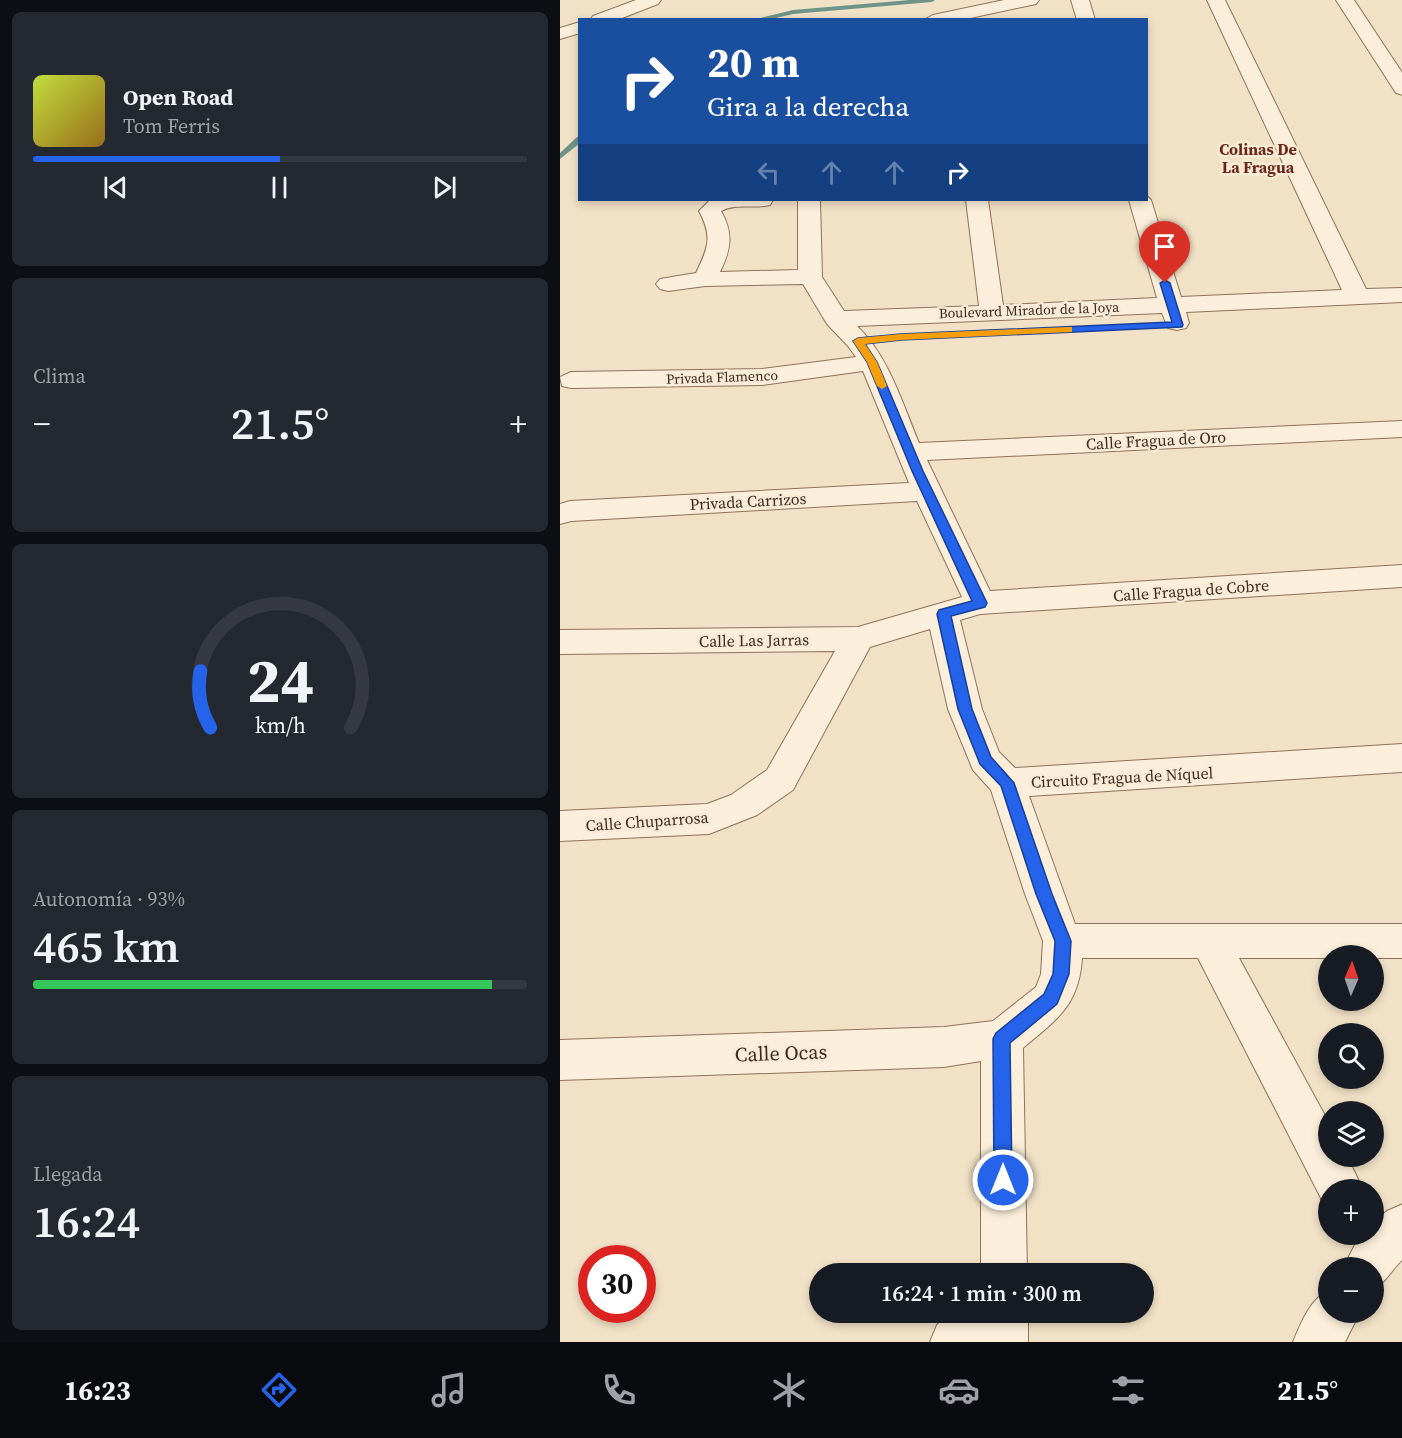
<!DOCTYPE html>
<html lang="es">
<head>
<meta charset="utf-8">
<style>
	:root { --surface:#171b24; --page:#242831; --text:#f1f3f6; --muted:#9ea1a6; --line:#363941; --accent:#2563eb }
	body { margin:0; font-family:"Source Serif 4",serif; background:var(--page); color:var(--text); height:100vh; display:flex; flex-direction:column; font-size:22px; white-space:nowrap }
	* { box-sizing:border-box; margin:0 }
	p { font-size:20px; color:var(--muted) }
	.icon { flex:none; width:33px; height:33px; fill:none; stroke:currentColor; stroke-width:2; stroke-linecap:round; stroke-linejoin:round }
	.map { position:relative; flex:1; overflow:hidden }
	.sheet { display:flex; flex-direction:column; gap:12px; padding:12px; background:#0d0f14; width:560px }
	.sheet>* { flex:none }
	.guide { position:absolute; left:18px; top:18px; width:570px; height:183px; border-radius:0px; box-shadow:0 3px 9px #0003; background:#1a4fa0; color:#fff; overflow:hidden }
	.needle { width:39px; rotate:2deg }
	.buttons { position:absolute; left:758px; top:945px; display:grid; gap:12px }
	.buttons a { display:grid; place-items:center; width:66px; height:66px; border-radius:50%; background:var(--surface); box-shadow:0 3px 9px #0003; font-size:30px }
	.speed { position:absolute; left:18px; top:1245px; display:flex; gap:12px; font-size:30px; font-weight:700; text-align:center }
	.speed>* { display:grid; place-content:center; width:78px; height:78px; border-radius:50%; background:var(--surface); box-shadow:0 3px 9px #0003; line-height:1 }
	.speed .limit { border:9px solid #d22; background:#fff; color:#111 }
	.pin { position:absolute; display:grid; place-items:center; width:51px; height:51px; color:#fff; margin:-62px -26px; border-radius:50% 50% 50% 0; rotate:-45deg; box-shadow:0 0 6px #0007 }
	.pin .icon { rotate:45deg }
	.me { position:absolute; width:66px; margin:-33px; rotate:0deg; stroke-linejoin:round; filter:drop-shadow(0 0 4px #0008) }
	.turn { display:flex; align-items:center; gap:21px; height:126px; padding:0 30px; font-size:27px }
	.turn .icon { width:78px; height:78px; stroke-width:2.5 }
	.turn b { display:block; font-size:42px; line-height:51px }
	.lanes { display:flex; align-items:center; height:57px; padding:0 30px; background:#0003; justify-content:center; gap:30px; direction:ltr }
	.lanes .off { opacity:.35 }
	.big { font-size:45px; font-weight:600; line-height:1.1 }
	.sheet .tile { flex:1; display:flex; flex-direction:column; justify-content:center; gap:9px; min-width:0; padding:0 21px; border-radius:9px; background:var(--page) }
	.sheet .dial { align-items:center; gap:0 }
	.dial svg { height:156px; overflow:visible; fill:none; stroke:var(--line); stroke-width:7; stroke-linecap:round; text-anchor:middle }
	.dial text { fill:var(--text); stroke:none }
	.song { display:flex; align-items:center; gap:18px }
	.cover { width:72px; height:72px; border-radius:9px; background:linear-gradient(135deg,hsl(70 70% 55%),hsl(40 70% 35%)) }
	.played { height:6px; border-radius:3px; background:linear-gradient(90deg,var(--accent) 50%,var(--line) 50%) }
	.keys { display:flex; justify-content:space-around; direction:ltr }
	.heat { display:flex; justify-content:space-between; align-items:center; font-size:33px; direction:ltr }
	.charge { height:9px; border-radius:4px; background:linear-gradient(90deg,#34c759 93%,var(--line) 0) }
	.trip { position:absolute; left:249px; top:1263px; width:345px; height:60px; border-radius:30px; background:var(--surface); box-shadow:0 3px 9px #0003; font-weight:600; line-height:60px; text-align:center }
	.tabs { display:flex; height:96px; justify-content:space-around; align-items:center; background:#090b0e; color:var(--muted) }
	.tabs .icon { width:42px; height:42px }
	.tabs .selected { color:var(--accent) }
	.tabs b { font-size:27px; color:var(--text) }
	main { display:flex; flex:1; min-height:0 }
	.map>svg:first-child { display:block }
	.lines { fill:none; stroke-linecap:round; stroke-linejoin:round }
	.stream { fill:#6e9487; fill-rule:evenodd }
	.street-casing { stroke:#8e725a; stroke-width:2 }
	.street { fill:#fbefdb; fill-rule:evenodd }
	.route { fill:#2563eb; stroke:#184099; stroke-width:1.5 }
	.slow { fill:#f59e0b }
	.labels { text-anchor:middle; stroke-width:5; stroke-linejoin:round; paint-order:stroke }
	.far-street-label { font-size:14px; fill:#3e2b1f; stroke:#f8ecd7 }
	.far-quarter-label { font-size:16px; font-weight:bold; fill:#6d261b; stroke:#f8ecd7 }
	.street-label { font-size:16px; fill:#3e2b1f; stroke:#f8ecd7 }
	.near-street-label { font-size:20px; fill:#3e2b1f; stroke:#f8ecd7 }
</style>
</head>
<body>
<main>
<section class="sheet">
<div class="tile">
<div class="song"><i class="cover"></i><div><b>Open Road</b><p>Tom Ferris</p></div></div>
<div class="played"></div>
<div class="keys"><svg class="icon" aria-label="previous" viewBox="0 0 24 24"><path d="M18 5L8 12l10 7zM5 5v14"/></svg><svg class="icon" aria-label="pause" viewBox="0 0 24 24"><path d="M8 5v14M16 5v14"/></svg><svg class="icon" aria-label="next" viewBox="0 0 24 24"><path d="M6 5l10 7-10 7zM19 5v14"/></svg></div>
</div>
<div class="tile"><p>Clima</p>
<div class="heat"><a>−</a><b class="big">21.5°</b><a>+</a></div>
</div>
<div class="tile dial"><svg viewBox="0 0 100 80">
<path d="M14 69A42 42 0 1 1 86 69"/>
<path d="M14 69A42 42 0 0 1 9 40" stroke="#2563eb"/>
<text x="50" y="56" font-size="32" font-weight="700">24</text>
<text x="50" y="72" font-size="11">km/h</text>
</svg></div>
<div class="tile"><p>Autonomía · 93%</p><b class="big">465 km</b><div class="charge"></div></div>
<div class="tile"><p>Llegada</p><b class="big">16:24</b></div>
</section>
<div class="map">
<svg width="843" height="1342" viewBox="0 0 843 1342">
	<rect width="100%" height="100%" fill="#f1e1c6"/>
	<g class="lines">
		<g class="stream">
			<path d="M350 0H375L372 2 233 14 207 20H192L233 10Z"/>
			<path d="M17 137H20V143L0 159V153Z"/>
		</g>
		<defs>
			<g id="street">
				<path d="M76 0H101L98 4 57 20H30L33 16Z"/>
				<path d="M444 0H479L476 4 401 20H364L373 15Z"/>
				<path d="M511 0H529L535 20H517Z"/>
				<path d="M647 0H665L806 289 843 288V302L626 312 629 323 626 328 617 330 608 328 602 313 297 326C329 357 342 402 359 443L843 421V437L367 460 430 591 843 565V587L420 614 400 620 422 709 439 752 455 768 843 744V772L469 796 515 924H843V958H813V956H768V958H679L768 1121V1156H787L803 1190H768V1207L765 1206 638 958H522C519 1006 497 1019 463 1048L467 1274H421V1061L384 1067 0 1080V1040L384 1027 433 1021 476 987 481 974 483 941 465 894 431 790 413 770 388 709 370 629 310 647 233 790 197 815 149 834 0 841V811L147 804 171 795 207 770 275 651 0 654V630L298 627 402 597 357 501 11 521 0 524V504L10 501 349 483 303 371 202 385 11 388 2 386 0 377 11 372 202 369 296 357 288 346 267 324 243 284 145 286 108 291 100 289 96 284 100 279 136 273C148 248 153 237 139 211L150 200H213L210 205C194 209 176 203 161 211 174 234 171 249 160 272L238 270V200H260L262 277 284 311 419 306 406 200H428L443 305 597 298 569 200H586V195L591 200 621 297 782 290Z"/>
				<path d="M776 0H794L843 74V95L836 93Z"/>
				<path d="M20 22V33L0 39V28Z"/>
				<path d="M843 1204V1259C832 1269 826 1283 813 1289V1268H783L799 1237 813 1234V1223L827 1211Z"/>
				<path d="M768 1291V1312H800L785 1342H733C740 1325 750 1299 768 1291Z"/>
				<path d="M390 1312H468V1342H370L377 1325Z"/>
			</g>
		</defs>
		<use href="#street" class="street-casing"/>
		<use href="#street" class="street"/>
	</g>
	<path class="route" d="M605 280 610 283 623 325 622 327 341 340 305 344 317 362 363 471 427 603 425 607 391 616 412 709 431 757 454 783 492 894 511 941 509 974 497 1004 450 1043 452 1180 450 1186 443 1189 436 1186 434 1180 433 1039 436 1033 484 994 493 974 495 941 476 894 441 786 420 764 398 709 377 614 379 610 412 601 352 471 307 362 293 341 298 338 341 334 612 322 600 283Z"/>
	<path class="slow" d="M508 327H512V332L341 340 305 344 317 362 327 386 322 389 317 386 307 362 293 341 298 338 341 334Z"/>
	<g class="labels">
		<g class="far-street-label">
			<text transform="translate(469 310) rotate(-2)" y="5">Boulevard Mirador de la Joya</text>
			<text transform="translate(162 377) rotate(-2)" y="5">Privada Flamenco</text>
		</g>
		<g class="far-quarter-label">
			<text x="698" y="155">Colinas De<tspan x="698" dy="18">La Fragua</tspan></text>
		</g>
		<g class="street-label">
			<text transform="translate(596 440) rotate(-3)" y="6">Calle Fragua de Oro</text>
			<text transform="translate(188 501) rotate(-3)" y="6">Privada Carrizos</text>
			<text transform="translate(631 590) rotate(-4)" y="6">Calle Fragua de Cobre</text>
			<text transform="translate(194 640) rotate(-1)" y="6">Calle Las Jarras</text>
			<text transform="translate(562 777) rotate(-3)" y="6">Circuito Fragua de Níquel</text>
			<text transform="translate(87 821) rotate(-4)" y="6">Calle Chuparrosa</text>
		</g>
		<g class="near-street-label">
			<text transform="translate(221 1053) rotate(-2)" y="7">Calle Ocas</text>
		</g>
	</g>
</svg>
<div class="buttons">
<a><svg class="needle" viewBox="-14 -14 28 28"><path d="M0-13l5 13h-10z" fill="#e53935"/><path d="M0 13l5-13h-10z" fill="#9ea1a6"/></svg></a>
<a><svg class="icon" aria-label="search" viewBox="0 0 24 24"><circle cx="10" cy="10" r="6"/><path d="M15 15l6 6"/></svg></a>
<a><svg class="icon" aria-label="layers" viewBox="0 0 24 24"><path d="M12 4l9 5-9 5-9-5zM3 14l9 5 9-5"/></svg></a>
<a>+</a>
<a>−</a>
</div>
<div class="speed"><div class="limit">30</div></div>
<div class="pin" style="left:605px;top:283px;background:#d93025"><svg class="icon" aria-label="arrive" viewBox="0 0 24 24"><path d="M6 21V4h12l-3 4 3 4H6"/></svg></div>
<svg class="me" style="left:443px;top:1180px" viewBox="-20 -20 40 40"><circle r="17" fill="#2563eb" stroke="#fff" stroke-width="3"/><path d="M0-11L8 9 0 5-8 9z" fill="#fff"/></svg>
<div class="trip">16:24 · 1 min · 300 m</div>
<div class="guide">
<div class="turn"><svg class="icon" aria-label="right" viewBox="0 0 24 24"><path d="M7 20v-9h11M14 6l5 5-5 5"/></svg><div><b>20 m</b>Gira a la derecha</div></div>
<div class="lanes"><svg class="icon off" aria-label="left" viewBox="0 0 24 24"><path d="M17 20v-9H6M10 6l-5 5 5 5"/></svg><svg class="icon off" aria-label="ahead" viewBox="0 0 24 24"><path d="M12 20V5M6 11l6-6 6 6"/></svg><svg class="icon off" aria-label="ahead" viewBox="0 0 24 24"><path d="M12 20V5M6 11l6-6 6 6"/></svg><svg class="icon" aria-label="right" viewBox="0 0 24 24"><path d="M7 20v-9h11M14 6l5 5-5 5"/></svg></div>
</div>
</div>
</main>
<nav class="tabs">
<b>16:23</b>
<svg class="icon selected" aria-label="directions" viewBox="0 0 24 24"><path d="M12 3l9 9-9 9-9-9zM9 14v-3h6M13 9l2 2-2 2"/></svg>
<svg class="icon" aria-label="music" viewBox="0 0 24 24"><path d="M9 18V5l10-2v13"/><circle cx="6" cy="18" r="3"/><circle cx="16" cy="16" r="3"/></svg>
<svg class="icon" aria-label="phone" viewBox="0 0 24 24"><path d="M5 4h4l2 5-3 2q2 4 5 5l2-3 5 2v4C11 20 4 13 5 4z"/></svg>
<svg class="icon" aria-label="climate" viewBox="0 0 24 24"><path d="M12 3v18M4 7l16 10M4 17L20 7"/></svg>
<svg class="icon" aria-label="car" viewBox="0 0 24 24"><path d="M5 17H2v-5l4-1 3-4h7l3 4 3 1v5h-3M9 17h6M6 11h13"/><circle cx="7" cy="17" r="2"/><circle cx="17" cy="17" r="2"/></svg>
<svg class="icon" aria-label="filters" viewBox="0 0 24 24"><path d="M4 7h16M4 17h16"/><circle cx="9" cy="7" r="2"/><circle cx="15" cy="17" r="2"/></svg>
<b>21.5°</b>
</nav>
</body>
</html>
